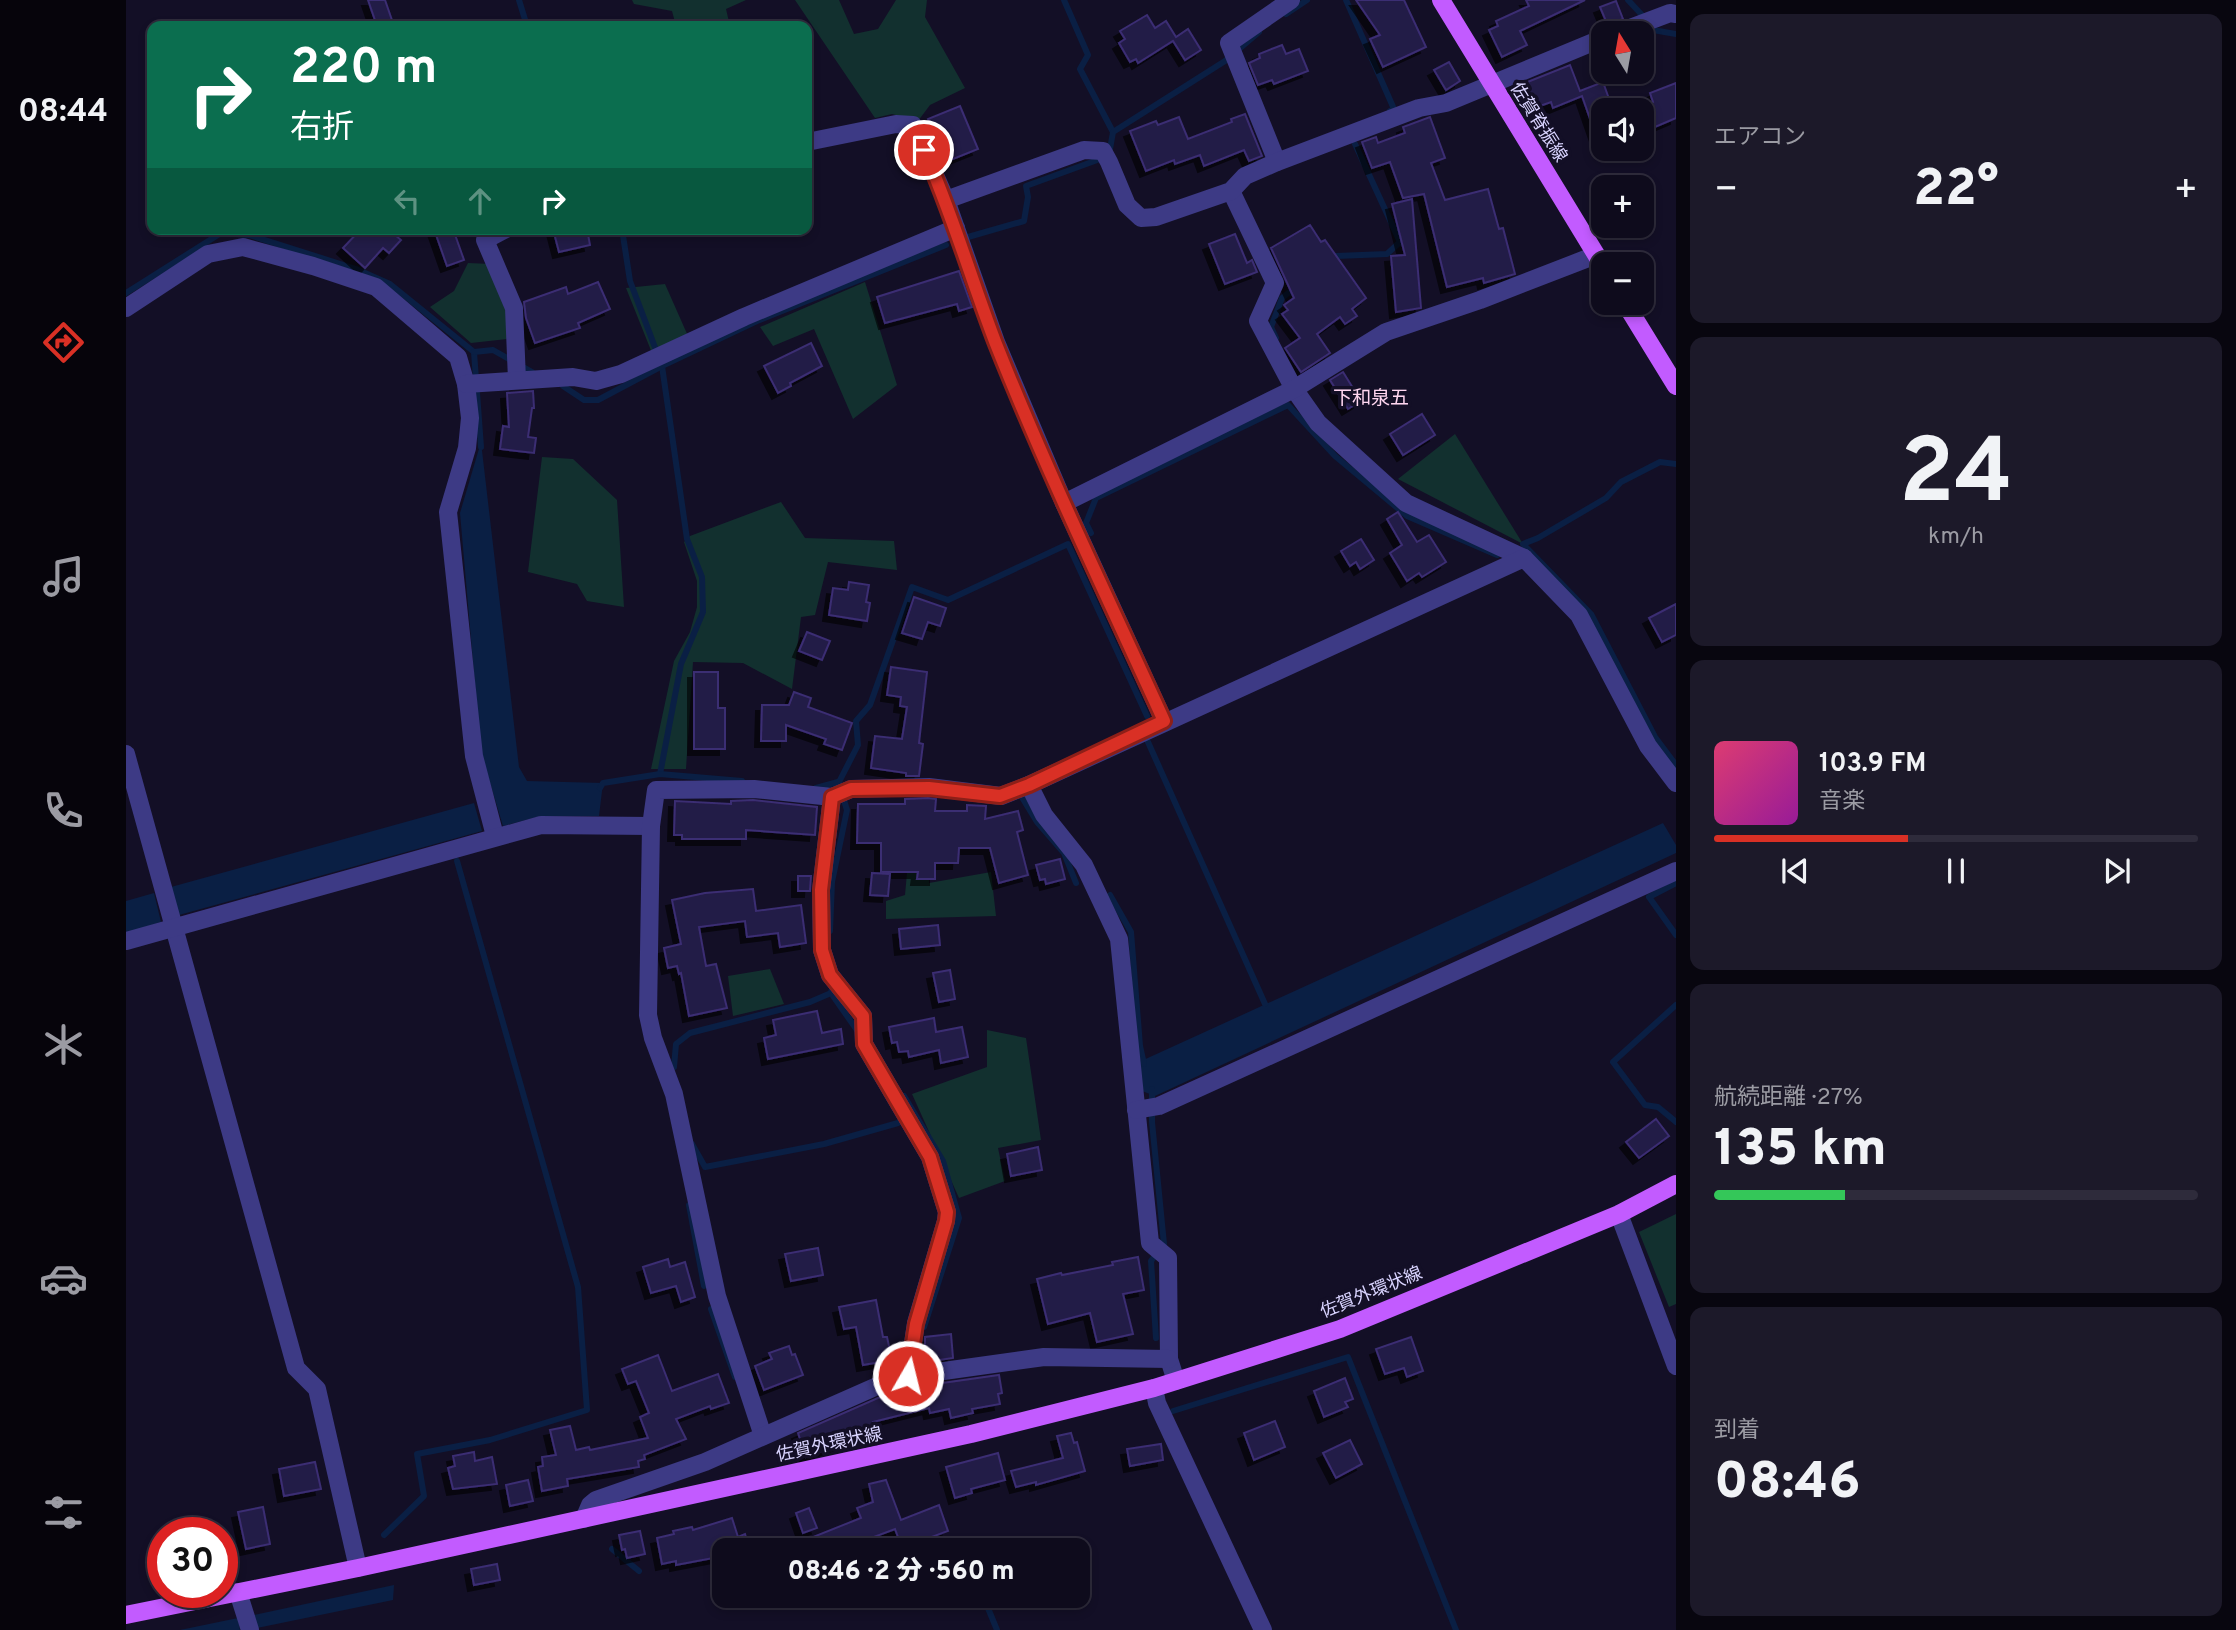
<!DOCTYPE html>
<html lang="ja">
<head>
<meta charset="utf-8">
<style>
	:root { --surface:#0e0b1c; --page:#1c1929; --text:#f1f3f6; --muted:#9b9ba3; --line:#2e2b3b; --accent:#d93025 }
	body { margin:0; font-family:Overpass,"Noto Sans JP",sans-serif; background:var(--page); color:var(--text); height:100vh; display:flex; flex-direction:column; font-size:26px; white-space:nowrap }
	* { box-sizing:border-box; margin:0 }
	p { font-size:23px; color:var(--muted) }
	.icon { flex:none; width:38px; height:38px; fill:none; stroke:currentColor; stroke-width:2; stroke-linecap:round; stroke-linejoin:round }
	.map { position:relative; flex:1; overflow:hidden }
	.drawer { display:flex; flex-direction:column; gap:14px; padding:14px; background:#08060f; width:560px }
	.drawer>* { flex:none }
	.banner { position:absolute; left:21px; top:21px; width:665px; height:214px; border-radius:14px; box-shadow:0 4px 10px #0003,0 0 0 2px var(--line); background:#0b6e4f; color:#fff; overflow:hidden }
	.needle { width:46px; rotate:349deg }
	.fabs { position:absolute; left:1465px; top:21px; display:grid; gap:14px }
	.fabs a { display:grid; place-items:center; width:63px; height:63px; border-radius:14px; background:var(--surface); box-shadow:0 4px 10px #0003,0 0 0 2px var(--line); font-size:35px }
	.speed { position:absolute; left:21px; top:1517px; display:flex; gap:14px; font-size:35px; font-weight:700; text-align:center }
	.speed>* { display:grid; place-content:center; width:91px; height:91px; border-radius:50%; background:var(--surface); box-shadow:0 4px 10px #0003,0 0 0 2px var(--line); line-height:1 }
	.speed .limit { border:10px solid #d22; background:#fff; color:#111 }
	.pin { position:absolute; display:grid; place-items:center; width:60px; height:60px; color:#fff; margin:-30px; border:4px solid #fff; border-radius:50%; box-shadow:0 2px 7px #0007 }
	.me { position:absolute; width:77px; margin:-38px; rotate:8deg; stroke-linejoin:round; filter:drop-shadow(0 0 5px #0008) }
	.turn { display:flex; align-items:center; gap:24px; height:147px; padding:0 28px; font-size:32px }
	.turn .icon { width:91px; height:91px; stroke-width:2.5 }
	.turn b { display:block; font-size:49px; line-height:60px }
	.lanes { display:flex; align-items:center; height:66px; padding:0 28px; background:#0003; justify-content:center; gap:35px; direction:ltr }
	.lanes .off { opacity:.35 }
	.big { font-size:52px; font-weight:800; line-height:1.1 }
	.drawer .widget { flex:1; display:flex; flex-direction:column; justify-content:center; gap:10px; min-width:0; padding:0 24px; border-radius:14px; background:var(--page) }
	.drawer .dial { align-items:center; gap:0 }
	.dial b { font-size:91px; line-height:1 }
	.song { display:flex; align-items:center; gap:21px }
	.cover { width:84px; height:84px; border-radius:10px; background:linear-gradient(135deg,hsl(340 70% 55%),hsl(300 70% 35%)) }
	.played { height:7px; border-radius:4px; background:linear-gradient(90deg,var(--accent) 40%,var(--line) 40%) }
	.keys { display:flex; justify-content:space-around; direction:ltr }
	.heat { display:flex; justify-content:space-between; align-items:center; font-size:38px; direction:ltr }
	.charge { height:10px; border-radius:5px; background:linear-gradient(90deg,#34c759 27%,var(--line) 0) }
	.trip { position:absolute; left:586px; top:1538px; width:378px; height:70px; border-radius:14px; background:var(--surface); box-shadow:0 4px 10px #0003,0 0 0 2px var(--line); font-weight:800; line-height:70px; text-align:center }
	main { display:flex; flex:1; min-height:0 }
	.menu { display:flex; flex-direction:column; width:126px; justify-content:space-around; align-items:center; background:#06040b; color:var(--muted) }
	.menu .icon { width:49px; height:49px }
	.menu .on { color:var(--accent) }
	.menu b { font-size:32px; color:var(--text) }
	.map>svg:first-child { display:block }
	.green { fill:#12302f }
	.water { fill:#0a1f44 }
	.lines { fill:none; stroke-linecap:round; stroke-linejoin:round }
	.stream { stroke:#0a1f44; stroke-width:6 }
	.building { fill:#241b47; stroke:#3b2d73; stroke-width:2; filter:url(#shadow) }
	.minor { stroke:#3d3a85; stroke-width:18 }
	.primary { stroke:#c25bff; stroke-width:18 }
	.route-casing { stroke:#8d1f18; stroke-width:18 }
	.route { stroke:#d93025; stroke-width:12 }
	.labels { text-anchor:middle; stroke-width:7; stroke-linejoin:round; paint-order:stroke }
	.street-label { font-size:18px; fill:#d9d4ff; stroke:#130f26 }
	.neighbourhood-label { font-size:19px; fill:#ffd6f0; stroke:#130f26 }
</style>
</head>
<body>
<main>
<nav class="menu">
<b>08:44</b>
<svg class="icon on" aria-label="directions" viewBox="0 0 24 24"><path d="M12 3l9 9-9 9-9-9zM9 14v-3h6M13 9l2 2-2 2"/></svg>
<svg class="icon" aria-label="music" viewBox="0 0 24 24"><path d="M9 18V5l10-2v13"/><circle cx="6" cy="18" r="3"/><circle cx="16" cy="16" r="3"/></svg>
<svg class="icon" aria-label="phone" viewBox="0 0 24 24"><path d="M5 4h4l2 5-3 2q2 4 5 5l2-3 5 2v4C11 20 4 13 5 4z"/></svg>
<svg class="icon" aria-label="climate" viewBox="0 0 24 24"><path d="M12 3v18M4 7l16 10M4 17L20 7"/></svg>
<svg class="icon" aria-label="car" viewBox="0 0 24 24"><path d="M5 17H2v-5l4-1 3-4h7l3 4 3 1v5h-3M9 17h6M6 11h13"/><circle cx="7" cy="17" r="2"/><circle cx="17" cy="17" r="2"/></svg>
<svg class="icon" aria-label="filters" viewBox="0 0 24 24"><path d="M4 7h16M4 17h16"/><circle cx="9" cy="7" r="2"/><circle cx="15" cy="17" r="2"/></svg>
</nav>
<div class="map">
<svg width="1550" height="1630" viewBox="0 0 1550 1630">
	<defs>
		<filter id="shadow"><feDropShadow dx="-6" dy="6" stdDeviation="0" flood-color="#0009"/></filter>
	</defs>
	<rect width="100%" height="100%" fill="#130f26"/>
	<g class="green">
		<path d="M506 0H620L600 9 604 26H550L546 11 508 4Z"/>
		<path d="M669 0H713L728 34 752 29 770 0H801L799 17 839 88 804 105 792 121 766 114 749 118Z"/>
		<path d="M342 263 365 264 383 310 381 339 345 343 304 307 328 291Z"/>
		<path d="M739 282 771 385 727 419 688 329 647 346 634 327Z"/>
		<path d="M539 284 562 336 526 353 500 288Z"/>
		<path d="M1329 434 1397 544 1272 479Z"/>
		<path d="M416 457 447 459 491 500 498 607 461 601 451 584 402 572Z"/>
		<path d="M655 502 679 538 768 541 771 570 702 562 689 615 675 617 666 689 617 663 567 662 560 769H525L548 661 564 632 571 607V581L558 542 564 536Z"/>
		<path d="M784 840 802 842 803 883 865 872 870 916 760 919V901L779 895Z"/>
		<path d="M644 969 658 1004 607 1016 602 976Z"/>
		<path d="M861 1030 900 1038 915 1140 872 1148 879 1181 833 1198 786 1094 861 1067Z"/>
		<path d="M1550 1214V1304L1543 1307 1513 1232Z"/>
	</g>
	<g class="water">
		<path d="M355 442 393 767 401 781 477 783 473 816H415L377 826 355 753 334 513Z"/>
		<path d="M348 803 356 831 53 915 45 887Z"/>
		<path d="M1537 823 1550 845V853L1029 1096 1016 1091 1013 1062Z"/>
		<path d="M28 893 35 922 0 933V901Z"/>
		<path d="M268 1585 267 1600 131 1628 128 1615Z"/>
		<path d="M112 1618 114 1630H54Z"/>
	</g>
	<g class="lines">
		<g class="stream">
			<path d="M393 0 401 26"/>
			<path d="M938 0 962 55 954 69 987 132"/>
			<path d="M1220 0 1268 109 1264 111"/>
			<path d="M1502 0 1516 15"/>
			<path d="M1160 14 1181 0"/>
			<path d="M1527 30 1550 34"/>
			<path d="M984 149 987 132 1099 61 1133 32"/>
			<path d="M496 229 504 281 536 366 561 539 576 577 577 612 555 664 534 774"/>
			<path d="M842 237 898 221 902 197 900 186 974 159"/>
			<path d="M1205 260 1210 256 1261 254 1274 242 1229 144"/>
			<path d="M0 293 95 233 123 235 230 269 264 284 348 352 355 447"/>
			<path d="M1150 338 1145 327 1156 298 1171 286"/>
			<path d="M348 352 367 350 406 372"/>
			<path d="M437 386 458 400H472L536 366 631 321 820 245"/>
			<path d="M1550 464 1534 462 1495 482 1480 498 1412 538 1397 544 1465 614 1529 737 1550 765"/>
			<path d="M965 533 960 523 970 498 1162 405 1209 456 1281 516 1371 555"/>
			<path d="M1022 742 1139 1004"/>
			<path d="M712 784 732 745 730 721 744 705 786 587 822 600 942 544 1021 716"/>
			<path d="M474 788 477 783 534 774 616 781"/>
			<path d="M690 788 712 782"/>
			<path d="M897 799 911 822 938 853 950 883"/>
			<path d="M1550 883 1523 897 1550 935"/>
			<path d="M984 895 1005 932 1014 1046 1018 1064"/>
			<path d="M704 931 706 882 721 810 716 794"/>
			<path d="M707 983 705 993 733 1033"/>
			<path d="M1550 1005 1487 1062 1519 1105 1532 1107 1550 1122"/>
			<path d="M548 1067 550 1044 564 1033 684 1002 705 993"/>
			<path d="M1026 1089V1122L1038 1244 1025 1261 1030 1338"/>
			<path d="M778 1096 817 1161 833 1218 798 1327"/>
			<path d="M566 1144 579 1167 698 1144 772 1123"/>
			<path d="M563 1205 578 1286"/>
			<path d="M585 1309 609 1377"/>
			<path d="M1047 1411 1222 1357 1330 1630"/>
			<path d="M258 1535 298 1496 291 1454 364 1440 461 1410 452 1287 331 861"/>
			<path d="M486 1549 513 1571"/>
			<path d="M857 1596 871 1630"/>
		</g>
	</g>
	<g class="building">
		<path d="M242 0H259L268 26H251Z"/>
		<path d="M1230 0H1278L1300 47 1257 67 1244 39 1254 35Z"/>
		<path d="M1400 0H1459L1394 31 1401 45 1376 57 1363 30 1372 26 1370 21 1403 6Z"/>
		<path d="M1490 1 1497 19 1482 26 1474 7Z"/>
		<path d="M1021 15 1029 28 1040 21 1050 37 1062 29 1075 50 1059 60 1047 41 1012 63 1010 59 1004 62 993 43 999 39 994 31Z"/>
		<path d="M1156 45 1160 54 1173 49 1182 71 1148 84 1146 80 1132 85 1123 63 1134 58 1133 54Z"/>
		<path d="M1323 62 1334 81 1320 90 1308 70Z"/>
		<path d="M1444 65 1454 91 1477 82 1487 110H1477V149L1475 150 1456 96 1427 108 1425 102 1414 106 1410 97 1406 99 1399 83Z"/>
		<path d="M1550 83V118L1529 127 1520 105 1527 102 1524 93Z"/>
		<path d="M834 106 852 149 827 159 817 137 810 140 802 119Z"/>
		<path d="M1119 114 1136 156 1123 161 1118 150 1078 166 1074 155 1049 164 1048 160 1020 171 1004 131 1030 121 1032 125 1053 117 1062 139 1106 122 1105 119Z"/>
		<path d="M1304 117 1319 158 1305 163 1319 200 1362 189 1373 229 1377 228 1389 274 1358 283 1357 278 1321 287 1298 194 1277 198 1264 162 1246 168 1236 142 1250 137 1252 143 1279 133 1277 127Z"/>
		<path d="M1286 199 1295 308 1270 312 1265 256 1279 255 1266 204Z"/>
		<path d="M1184 225 1195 242 1199 240 1240 298 1226 309 1231 316 1219 324 1214 317 1191 334 1204 353 1175 372 1159 348 1174 338 1156 314 1162 310 1158 305 1168 298 1145 248Z"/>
		<path d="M235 229H262L275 240 263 253 257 248 239 268 217 248Z"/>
		<path d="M308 229H327L338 260 321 266Z"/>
		<path d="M427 229H461L464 245 433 252Z"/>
		<path d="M1109 234 1121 263 1126 260 1131 272 1099 284 1083 244Z"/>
		<path d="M833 271 846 307 833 311 831 304 759 323 751 297Z"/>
		<path d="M472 282 484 309 452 323 454 328 409 343 400 318 398 302 440 287 442 294Z"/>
		<path d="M685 343 696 366 664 383 665 386 652 393 638 366Z"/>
		<path d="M1217 372 1235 401 1222 409 1204 380Z"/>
		<path d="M407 391 408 408H406L402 437 410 438 408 453 374 449 377 426 383 427 381 393Z"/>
		<path d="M1296 414 1309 435 1277 455 1264 434Z"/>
		<path d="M1272 512 1291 542 1303 535 1320 562 1296 577 1293 573 1281 581 1264 553 1276 545 1261 519Z"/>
		<path d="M1235 539 1248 560 1234 569 1230 562 1224 566 1215 551Z"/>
		<path d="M723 582 743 585 740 602 744 603 741 621 703 615 707 588 722 590Z"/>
		<path d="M788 597 820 608 814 626 802 622 796 639 776 633Z"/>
		<path d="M1550 604V635L1536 642 1523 618Z"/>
		<path d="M681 632 704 641 696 660 673 651Z"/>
		<path d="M765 667 801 672 793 743 797 744 793 776H780V773L745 768 749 736 776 739 781 707 774 706 775 697 761 695Z"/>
		<path d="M568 672H592V708H599V749H568Z"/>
		<path d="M668 692 685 698 682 707 726 723 716 750 698 744 700 739 660 725V741H635L636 705H663Z"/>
		<path d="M802 798 810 799 809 811H841V805L860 806 859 819 892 811 897 830 891 832 902 875 873 883 864 848H833L832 863H809V879H791L792 872H755V843H731L732 804H779V799Z"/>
		<path d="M627 800 691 807 689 835 620 830V839H556V835H548L549 801 605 804V801Z"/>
		<path d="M934 859 939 879 920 884 919 879 914 880 910 865Z"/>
		<path d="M746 873 764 874 762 896 744 895Z"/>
		<path d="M672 876H685L684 891H672Z"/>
		<path d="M627 889 630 911 675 905 680 943 654 947 652 933 621 937 619 921 573 927 580 966 590 964 601 1008 563 1016 555 973 553 974 551 966 542 968 538 948 555 944 546 900 579 893Z"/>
		<path d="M812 925 814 945 775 949 773 929Z"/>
		<path d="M824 970 829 999 813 1002 807 973Z"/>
		<path d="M691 1011 696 1033 715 1029 717 1044 642 1059 638 1038 650 1035 647 1020Z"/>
		<path d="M808 1018 810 1032 836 1027 842 1057 815 1063 813 1050 783 1057 782 1051 773 1052 771 1042 766 1043 763 1027Z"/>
		<path d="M1530 1119 1543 1136 1513 1158 1500 1142Z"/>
		<path d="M912 1147 916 1170 885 1176 881 1154Z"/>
		<path d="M692 1248 697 1275 665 1281 659 1254Z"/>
		<path d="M1012 1257 1018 1290 997 1294 1007 1334 971 1342 964 1313 922 1324 911 1279 935 1273 936 1275 987 1265 986 1262Z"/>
		<path d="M542 1259 544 1267 559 1262 569 1297 555 1302 550 1286 525 1293 517 1267Z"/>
		<path d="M750 1300 757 1337H761L766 1360 737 1365 730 1327 718 1329 713 1307Z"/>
		<path d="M825 1334 827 1358 799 1362V1337Z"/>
		<path d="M1285 1337 1297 1371 1281 1377 1278 1368 1259 1374 1250 1349Z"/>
		<path d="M663 1346 666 1355 669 1354 677 1375 638 1390 629 1366 646 1359 643 1353Z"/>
		<path d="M532 1355 546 1391 592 1374 603 1403 585 1409 584 1406 550 1419 560 1439 518 1455 519 1459 512 1461 513 1467 441 1479 442 1486 416 1491 412 1467 417 1466 416 1457 430 1455 424 1430 444 1426 450 1450 463 1447 464 1450 522 1438 514 1417 523 1413 510 1381 502 1384 496 1369Z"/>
		<path d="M873 1375 876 1393 872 1394 874 1404 846 1409 847 1413 825 1418 823 1409 804 1413 803 1408 747 1422 751 1434 731 1441 730 1438 680 1457 672 1433 761 1394 795 1386Z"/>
		<path d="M1219 1378 1227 1399 1219 1402 1222 1407 1198 1417 1188 1391Z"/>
		<path d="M1149 1421 1159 1447 1128 1460 1118 1433Z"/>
		<path d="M945 1433 948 1443 951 1442 959 1471 910 1485V1482L890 1487 885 1471 937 1458 931 1436Z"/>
		<path d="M1224 1440 1236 1464 1210 1478 1197 1453Z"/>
		<path d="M1035 1444 1037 1460 1004 1466 1001 1449Z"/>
		<path d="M348 1452 349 1461 366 1457 371 1484 327 1489 322 1468 329 1466 327 1456Z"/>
		<path d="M872 1453 879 1480 845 1489 846 1493 829 1498 820 1467Z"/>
		<path d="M189 1462 195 1489 158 1496 153 1469Z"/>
		<path d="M402 1480 407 1501 384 1506 380 1485Z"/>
		<path d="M760 1480 775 1520 813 1505 822 1531 776 1548 769 1529 729 1544 732 1550H686L682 1539 735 1518 731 1508 747 1502 743 1484Z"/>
		<path d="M137 1507 144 1544 120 1549 112 1512Z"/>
		<path d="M683 1508 691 1528 677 1533 670 1513Z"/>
		<path d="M606 1518 612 1537 619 1534 624 1550H598V1556L550 1565V1561L536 1564 531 1538 548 1534 547 1531 566 1527 567 1530Z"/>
		<path d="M514 1531 519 1554 501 1558 499 1549 496 1550 493 1535Z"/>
		<path d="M371 1564 374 1580 348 1585 345 1569Z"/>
	</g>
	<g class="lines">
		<g class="minor">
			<path d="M1491 33 1544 13 1550 14"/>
			<path d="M681 142 770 124 787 125 820 200 870 342 938 503 1038 721"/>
			<path d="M1151 162 1103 43 1165 0"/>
			<path d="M1105 191 1149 283 1132 321 1168 389 1192 423 1280 503 1398 558"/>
			<path d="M820 200 958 150 977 151 983 162 1001 205 1015 218 1030 217 1105 191 1119 176 1151 162 1293 108 1320 103 1477 38"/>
			<path d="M380 229 359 240 388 308 391 380"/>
			<path d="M0 308 82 254 117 247 187 266 250 287 332 357 340 384 344 418 341 448 322 512 348 756 369 836"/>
			<path d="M340 384 447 377 470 381 495 374 618 317 830 228"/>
			<path d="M938 503 1168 389 1260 332 1354 300 1470 255"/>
			<path d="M0 754 170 1368 191 1389 232 1568"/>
			<path d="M903 785 918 815 958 865 993 939 1024 1243 1042 1258 1043 1359 1050 1381"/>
			<path d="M706 797 695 890 696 950 704 975 737 1016 738 1044 804 1157 821 1212 820 1221 790 1323 782 1376"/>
			<path d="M0 941 415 825 525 826"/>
			<path d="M1010 1110 1033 1106 1550 871"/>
			<path d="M1493 1214 1550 1366"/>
			<path d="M1028 1388 1031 1403 1137 1630"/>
			<path d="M637 1436 591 1296 548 1094 527 1038 522 1015 525 826 530 790 628 789 706 797 725 789 803 787 875 796 903 785 1398 558 1453 615 1522 746 1550 783"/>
			<path d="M458 1519 464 1505 470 1500 579 1462 758 1383 782 1376 918 1357 1043 1359"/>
			<path d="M112 1592 124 1630"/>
		</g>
		<g class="primary">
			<path d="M1315 0 1477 266"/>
			<path d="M1499 303 1550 386"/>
			<path d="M0 1615 232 1568 845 1434 1028 1388 1214 1329 1493 1214 1550 1184"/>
		</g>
	</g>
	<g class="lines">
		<defs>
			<path id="route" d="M782 1376 790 1324 820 1221 821 1212 804 1157 738 1044 737 1016 704 975 696 950 695 890 706 797 725 789 803 788 874 796 903 785 1038 721C981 596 921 472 870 344 845 279 826 213 798 150"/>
		</defs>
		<use href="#route" class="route-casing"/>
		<use href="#route" class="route"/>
	</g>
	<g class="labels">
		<g class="street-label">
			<text transform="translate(1413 122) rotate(58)" y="6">佐賀脊振線</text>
			<text transform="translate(1245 1292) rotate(-22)" y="6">佐賀外環状線</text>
			<text transform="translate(703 1444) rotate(-12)" y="6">佐賀外環状線</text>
		</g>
		<g class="neighbourhood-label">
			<text x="1245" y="404">下和泉五</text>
		</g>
	</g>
</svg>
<div class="fabs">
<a><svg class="needle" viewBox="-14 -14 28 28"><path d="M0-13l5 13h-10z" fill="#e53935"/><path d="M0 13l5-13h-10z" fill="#9b9ba3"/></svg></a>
<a><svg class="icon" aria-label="sound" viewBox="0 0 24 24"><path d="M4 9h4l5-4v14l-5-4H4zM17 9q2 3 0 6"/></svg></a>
<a>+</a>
<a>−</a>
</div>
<div class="speed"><div class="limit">30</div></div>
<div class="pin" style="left:798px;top:150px;background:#d93025"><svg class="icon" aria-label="arrive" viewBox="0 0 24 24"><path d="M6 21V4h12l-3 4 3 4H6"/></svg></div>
<svg class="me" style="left:782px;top:1376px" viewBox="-20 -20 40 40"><circle r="17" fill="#d93025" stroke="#fff" stroke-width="3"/><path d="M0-11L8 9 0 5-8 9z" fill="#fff"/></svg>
<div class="trip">08:46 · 2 分 · 560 m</div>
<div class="banner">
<div class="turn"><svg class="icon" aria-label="right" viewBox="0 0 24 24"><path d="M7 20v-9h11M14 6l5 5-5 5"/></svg><div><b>220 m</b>右折</div></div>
<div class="lanes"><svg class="icon off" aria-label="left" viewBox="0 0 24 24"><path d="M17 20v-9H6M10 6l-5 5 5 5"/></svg><svg class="icon off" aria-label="ahead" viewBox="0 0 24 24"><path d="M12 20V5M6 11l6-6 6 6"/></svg><svg class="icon" aria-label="right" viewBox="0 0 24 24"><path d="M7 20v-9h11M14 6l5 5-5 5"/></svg></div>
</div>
</div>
<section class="drawer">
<div class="widget"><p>エアコン</p>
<div class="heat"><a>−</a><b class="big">22°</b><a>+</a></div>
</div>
<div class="widget dial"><b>24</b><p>km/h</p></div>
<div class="widget">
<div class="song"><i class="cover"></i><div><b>103.9 FM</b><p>音楽</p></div></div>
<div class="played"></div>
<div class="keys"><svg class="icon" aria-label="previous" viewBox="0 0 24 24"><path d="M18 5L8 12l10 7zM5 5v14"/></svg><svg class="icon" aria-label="pause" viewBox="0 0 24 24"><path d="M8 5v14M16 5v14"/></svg><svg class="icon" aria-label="next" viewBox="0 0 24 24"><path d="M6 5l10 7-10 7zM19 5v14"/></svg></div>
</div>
<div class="widget"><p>航続距離 · 27%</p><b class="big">135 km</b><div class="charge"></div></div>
<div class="widget"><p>到着</p><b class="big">08:46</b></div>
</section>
</main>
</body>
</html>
